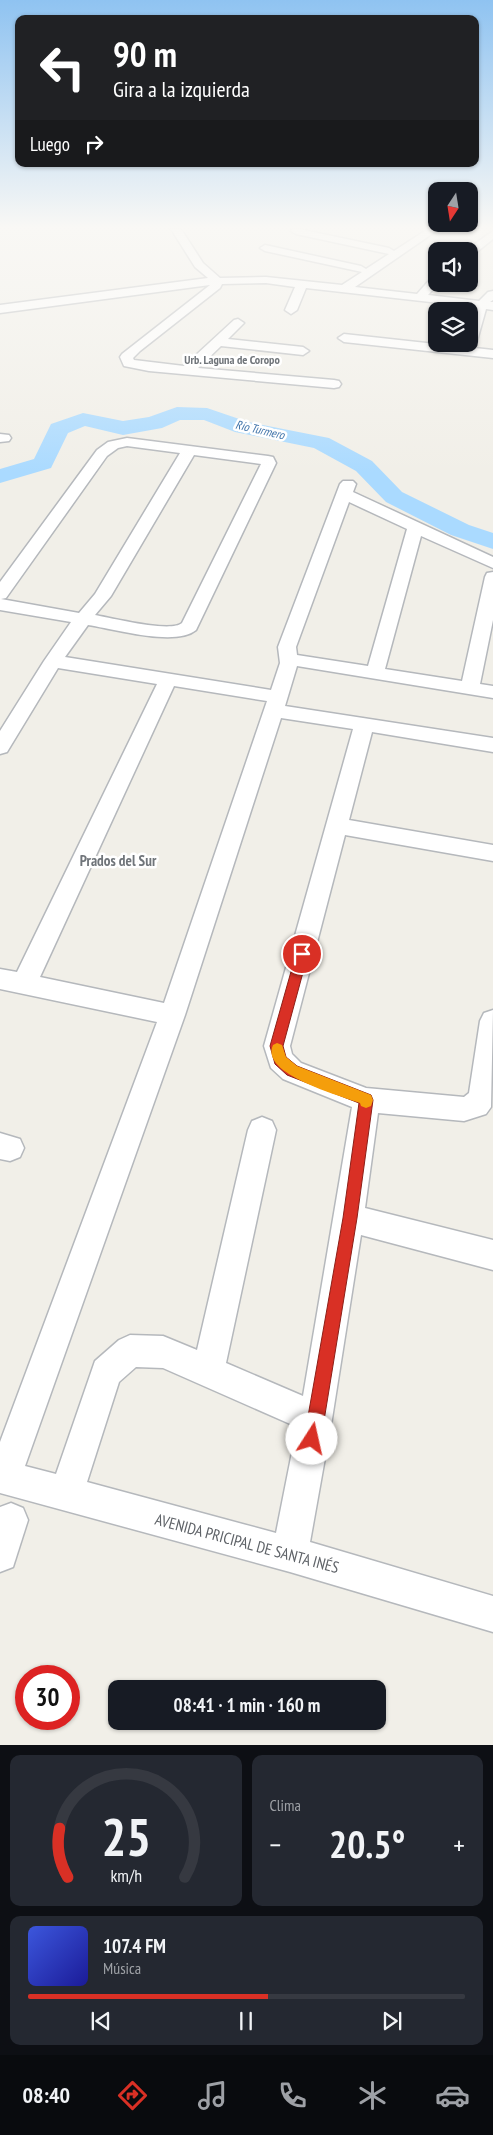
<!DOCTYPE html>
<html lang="es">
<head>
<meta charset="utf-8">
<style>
	:root { --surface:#171b24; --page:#242831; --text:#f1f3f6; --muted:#9ea1a6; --line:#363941; --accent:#d93025 }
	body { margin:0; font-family:"PT Sans Narrow",sans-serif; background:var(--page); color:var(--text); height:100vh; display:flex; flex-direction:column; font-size:19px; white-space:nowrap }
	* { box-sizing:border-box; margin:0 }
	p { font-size:16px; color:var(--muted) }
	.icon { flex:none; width:28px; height:28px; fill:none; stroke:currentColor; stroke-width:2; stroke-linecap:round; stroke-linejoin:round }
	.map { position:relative; height:1745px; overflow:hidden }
	.sheet { display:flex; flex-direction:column; gap:10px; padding:10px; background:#0d0f14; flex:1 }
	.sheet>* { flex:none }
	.top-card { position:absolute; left:15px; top:15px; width:464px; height:152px; border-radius:10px; box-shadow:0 1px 4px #0004; background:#202124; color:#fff; overflow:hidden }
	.needle { width:32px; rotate:192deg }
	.tools { position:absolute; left:428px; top:182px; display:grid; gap:10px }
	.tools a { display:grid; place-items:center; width:50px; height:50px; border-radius:10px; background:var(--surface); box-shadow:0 1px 4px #0004; font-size:25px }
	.speed { position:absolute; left:15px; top:1665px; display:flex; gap:10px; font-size:25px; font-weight:700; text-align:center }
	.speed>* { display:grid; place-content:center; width:65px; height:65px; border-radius:50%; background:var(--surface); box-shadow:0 1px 4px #0004; line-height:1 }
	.speed .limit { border:8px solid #d22; background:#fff; color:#111 }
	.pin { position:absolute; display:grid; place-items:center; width:42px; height:42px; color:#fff; margin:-21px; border:2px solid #fff; border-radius:50%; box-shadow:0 1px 5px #0007 }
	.me { position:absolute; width:55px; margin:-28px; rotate:10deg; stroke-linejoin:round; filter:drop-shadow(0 0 4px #0008) }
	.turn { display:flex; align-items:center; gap:18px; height:105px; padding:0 15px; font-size:22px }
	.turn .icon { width:65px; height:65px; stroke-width:2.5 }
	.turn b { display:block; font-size:35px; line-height:42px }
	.then { display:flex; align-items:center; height:48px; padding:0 15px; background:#0003; gap:10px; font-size:19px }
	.big { font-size:38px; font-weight:700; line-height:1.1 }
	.sheet .tile { flex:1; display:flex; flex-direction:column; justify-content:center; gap:8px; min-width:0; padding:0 18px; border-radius:10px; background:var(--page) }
	.sheet .dial { align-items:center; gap:0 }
	.dial svg { height:130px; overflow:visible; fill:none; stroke:var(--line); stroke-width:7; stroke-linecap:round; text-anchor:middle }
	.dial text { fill:var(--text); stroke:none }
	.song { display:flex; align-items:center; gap:15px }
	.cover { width:60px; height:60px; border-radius:8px; background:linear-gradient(135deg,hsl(230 70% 55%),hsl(240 70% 35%)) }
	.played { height:5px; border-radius:2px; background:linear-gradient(90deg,var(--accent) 55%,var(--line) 55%) }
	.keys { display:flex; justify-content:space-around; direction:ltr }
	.heat { display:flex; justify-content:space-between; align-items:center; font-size:28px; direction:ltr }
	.sheet .tiles { flex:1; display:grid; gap:10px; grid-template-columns:1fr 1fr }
	.tile:last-child { grid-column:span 2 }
	.trip { position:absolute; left:108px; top:1680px; width:278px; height:50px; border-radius:10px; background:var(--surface); box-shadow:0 1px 4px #0004; font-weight:700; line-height:50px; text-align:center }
	.menu { display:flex; height:80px; justify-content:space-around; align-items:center; background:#090b0e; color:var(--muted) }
	.menu .icon { width:35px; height:35px }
	.menu .active { color:var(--accent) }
	.menu b { font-size:22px; color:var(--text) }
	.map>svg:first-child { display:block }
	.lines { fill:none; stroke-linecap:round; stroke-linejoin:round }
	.river { fill:#aadaff; fill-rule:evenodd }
	.minor-casing { stroke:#b5b8bc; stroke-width:3 }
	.minor { fill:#fff; fill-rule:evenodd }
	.route { fill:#d93025; stroke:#8d1f18 }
	.slow { fill:#f59e0b }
	.labels { text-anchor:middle; stroke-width:5; stroke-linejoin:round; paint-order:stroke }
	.far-neighbourhood-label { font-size:12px; font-weight:bold; fill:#70757a; stroke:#fff }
	.far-water-label { font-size:12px; font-style:italic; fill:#4174aa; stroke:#fff }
	.neighbourhood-label { font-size:15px; font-weight:bold; fill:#70757a; stroke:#fff }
	.near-street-label { font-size:16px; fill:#5f6368; stroke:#fff }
</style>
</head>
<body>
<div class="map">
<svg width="493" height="1745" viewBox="0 0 493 1745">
	<rect width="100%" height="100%" fill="#f1efe8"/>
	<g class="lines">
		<path class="river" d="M177 407 207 408 248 422 329 438 372 461 402 492 469 525 493 533V549L451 535 386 502 356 471 314 448 235 432 204 420H180L162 428 123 435 85 426 68 433 51 468 0 483V469L34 459 51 424 83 413 123 421 149 417Z"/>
		<defs>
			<g id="minor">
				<path d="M171 229H181L203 263 220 278 266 277 342 285 362 272 265 251 260 248 265 245 361 266 366 269 389 254 296 234 291 231 292 229H299L389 248 394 251 428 229H439L355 287 417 294 432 277 436 276 438 284 428 295 479 301 488 292 493 291V300L490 302H493V310L486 309 475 348 493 350V358L344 342 338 338 344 334 463 347 464 344H469V328L475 307 306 288 297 310 291 314 285 310 295 287 266 283 222 284 220 288 140 351 133 358 134 360 184 366 234 320 238 319 244 323 228 339 303 347 309 351 303 355 221 346 198 368 334 380 339 381 341 384 339 387 334 388 149 371 124 366 120 357 122 354 210 285 0 313V305L208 278 195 267Z"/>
				<path d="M493 231V239L473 255 469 256V251H465Z"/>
				<path d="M0 434 9 435 11 438 9 441 0 442Z"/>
				<path d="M127 438 268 456 273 457 276 463 196 630C176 647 114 629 88 625L65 657 271 690 280 663 278 647 340 484 343 481H353L356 484 353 492 493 557V568L421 536 385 669 462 681 485 577 487 573 493 572V620L480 684 493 686V698L297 666 285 706 493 738V752L372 732 349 820 493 845V861L345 835 290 1046 292 1054 301 1063 366 1088 464 1097 469 1093 480 1021 484 1013 493 1010 491 1107 486 1114 464 1121 378 1113 365 1208 493 1240V1270L361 1235 332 1419 310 1542 493 1596V1632L290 1572 0 1493V1442L157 1022 0 989V969L17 972 157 684 58 668 7 752 0 754V731L44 661 71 622 0 610V582L97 450 108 442ZM127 446 180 453 95 594 79 613 1 599 6 598 107 456 118 448ZM194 455 261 464 182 623C171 633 112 618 95 615L111 596ZM349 502 407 529 368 666 297 655 296 647ZM174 686 267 701 164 1003 40 977ZM281 718 353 729 264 1046 271 1068 283 1079 352 1107 303 1396 226 1363 276 1130 272 1121 262 1117 252 1121 248 1130 197 1350 163 1336 130 1335 119 1340 95 1361 56 1474 25 1466 185 1015ZM136 1367 163 1368 297 1427 276 1533 87 1482 119 1382Z"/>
				<path d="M0 1133 20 1139 24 1148 20 1157 10 1161 0 1159Z"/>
				<path d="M11 1503 23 1508 28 1520 13 1567 0 1572V1507Z"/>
			</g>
		</defs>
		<use href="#minor" class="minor-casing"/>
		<use href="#minor" class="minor"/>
	</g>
	<linearGradient id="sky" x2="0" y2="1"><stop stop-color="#8fc3f1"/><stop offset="0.48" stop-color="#f9f8f5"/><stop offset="1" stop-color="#f9f8f5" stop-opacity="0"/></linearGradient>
	<rect width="493" height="473" fill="url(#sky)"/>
	<path class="route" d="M302 949 306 951 308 954 283 1046 286 1057 297 1066 371 1095 373 1100 357 1218 321 1439 318 1445 312 1447 306 1445 304 1439 343 1218 359 1103 287 1075 275 1064 270 1046 296 954 298 951Z"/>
	<path class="slow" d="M277 1043 282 1045 286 1057 297 1066 371 1095 373 1100 371 1106 366 1108 361 1106 360 1103C341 1096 259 1074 273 1045Z"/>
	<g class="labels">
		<g class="far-neighbourhood-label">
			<text x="232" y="364">Urb. Laguna de Coropo</text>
		</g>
		<g class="far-water-label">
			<text transform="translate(260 430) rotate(13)" y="4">Río Turmero</text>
		</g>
		<g class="neighbourhood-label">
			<text x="118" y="866">Prados del Sur</text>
		</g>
		<g class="near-street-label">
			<text transform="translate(247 1543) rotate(15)" y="6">AVENIDA PRICIPAL DE SANTA INÉS</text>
		</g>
	</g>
</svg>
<div class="tools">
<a><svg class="needle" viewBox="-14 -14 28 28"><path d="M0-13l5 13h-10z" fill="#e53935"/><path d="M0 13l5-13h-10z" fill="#9ea1a6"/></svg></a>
<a><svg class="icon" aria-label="sound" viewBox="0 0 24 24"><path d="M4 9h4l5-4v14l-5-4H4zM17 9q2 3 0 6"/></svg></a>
<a><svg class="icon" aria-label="layers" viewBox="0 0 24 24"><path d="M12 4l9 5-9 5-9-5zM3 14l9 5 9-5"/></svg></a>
</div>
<div class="speed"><div class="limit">30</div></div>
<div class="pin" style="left:302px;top:954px;background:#d93025"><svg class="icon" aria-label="arrive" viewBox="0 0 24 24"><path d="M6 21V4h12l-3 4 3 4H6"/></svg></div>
<svg class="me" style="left:312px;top:1439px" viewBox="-20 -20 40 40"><circle r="19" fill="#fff"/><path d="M0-13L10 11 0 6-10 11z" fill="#d93025"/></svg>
<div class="trip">08:41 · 1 min · 160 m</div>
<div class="top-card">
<div class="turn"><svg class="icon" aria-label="left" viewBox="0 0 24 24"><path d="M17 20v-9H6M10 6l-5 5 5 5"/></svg><div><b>90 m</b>Gira a la izquierda</div></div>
<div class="then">Luego<svg class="icon" aria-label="right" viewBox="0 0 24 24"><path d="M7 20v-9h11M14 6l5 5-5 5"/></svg></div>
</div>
</div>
<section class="sheet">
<div class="tiles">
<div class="tile dial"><svg viewBox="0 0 100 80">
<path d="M14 69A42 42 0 1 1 86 69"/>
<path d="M14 69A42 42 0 0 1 9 39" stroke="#d93025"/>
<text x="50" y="56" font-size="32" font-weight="700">25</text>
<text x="50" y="72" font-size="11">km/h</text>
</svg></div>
<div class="tile"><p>Clima</p>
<div class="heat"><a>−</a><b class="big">20.5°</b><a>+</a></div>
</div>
<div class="tile">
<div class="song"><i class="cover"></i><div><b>107.4 FM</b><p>Música</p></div></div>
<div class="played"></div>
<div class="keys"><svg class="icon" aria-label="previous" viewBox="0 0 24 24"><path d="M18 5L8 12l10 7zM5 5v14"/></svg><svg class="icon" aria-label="pause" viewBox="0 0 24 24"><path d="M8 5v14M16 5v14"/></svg><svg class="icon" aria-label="next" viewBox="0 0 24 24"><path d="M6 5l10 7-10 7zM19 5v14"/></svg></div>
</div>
</div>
</section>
<nav class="menu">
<b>08:40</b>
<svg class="icon active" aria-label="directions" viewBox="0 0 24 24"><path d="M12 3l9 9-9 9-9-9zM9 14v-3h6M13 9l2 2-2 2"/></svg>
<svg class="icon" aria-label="music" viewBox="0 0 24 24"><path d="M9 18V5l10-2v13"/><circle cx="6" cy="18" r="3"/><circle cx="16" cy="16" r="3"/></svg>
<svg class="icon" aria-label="phone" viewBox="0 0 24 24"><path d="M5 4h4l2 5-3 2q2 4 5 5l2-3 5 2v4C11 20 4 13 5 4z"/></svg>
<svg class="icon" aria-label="climate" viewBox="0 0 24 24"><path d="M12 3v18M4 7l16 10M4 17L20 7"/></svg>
<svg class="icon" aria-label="car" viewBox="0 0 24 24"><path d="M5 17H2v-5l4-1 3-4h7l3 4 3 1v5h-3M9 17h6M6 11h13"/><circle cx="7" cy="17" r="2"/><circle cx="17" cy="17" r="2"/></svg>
</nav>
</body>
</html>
